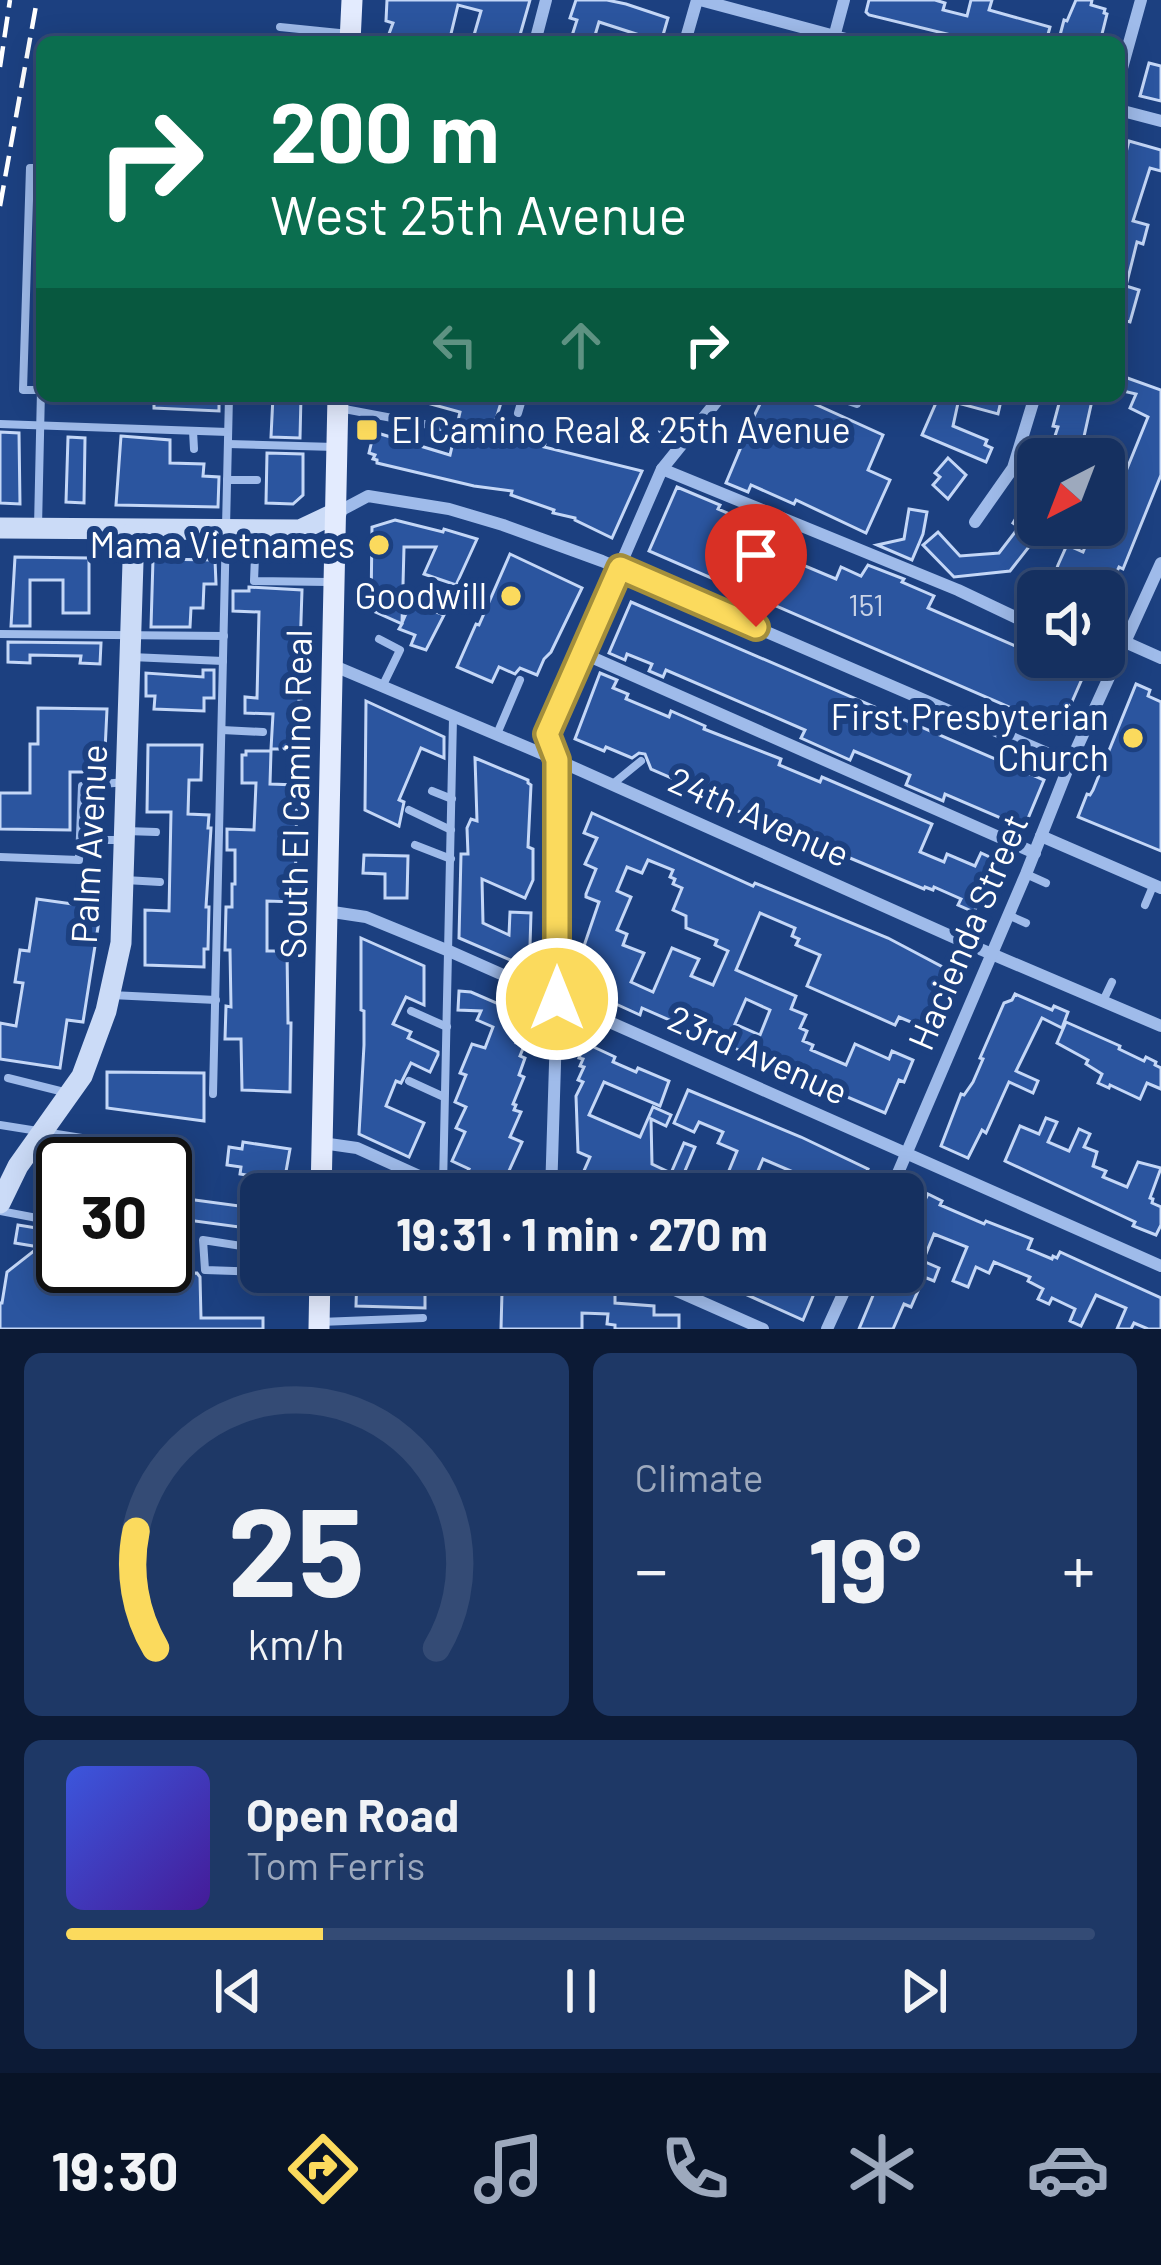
<!DOCTYPE html>
<html lang="en">
<head>
<meta charset="utf-8">
<style>
	:root { --surface:#153060; --page:#1e3866; --text:#f1f3f6; --muted:#9da9bd; --line:#344b75; --accent:#fbda5d }
	body { margin:0; font-family:Barlow,sans-serif; background:var(--page); color:var(--text); height:100vh; display:flex; flex-direction:column; font-size:45px; white-space:nowrap }
	* { box-sizing:border-box; margin:0 }
	p { font-size:39px; color:var(--muted) }
	.icon { flex:none; width:66px; height:66px; fill:none; stroke:currentColor; stroke-width:2; stroke-linecap:round; stroke-linejoin:round }
	.map { position:relative; height:1329px; overflow:hidden }
	.sheet { display:flex; flex-direction:column; gap:24px; padding:24px; background:#0c1a35; flex:1 }
	.sheet>* { flex:none }
	.top-card { position:absolute; left:36px; top:36px; width:1089px; height:366px; border-radius:18px; box-shadow:0 6px 30px #0003,0 0 0 3px var(--line); background:#0b6e4f; color:#fff; overflow:hidden }
	.needle { width:78px; rotate:222deg }
	.tools { position:absolute; left:1017px; top:438px; display:grid; gap:24px }
	.tools a { display:grid; place-items:center; width:108px; height:108px; border-radius:18px; background:var(--surface); box-shadow:0 6px 30px #0003,0 0 0 3px var(--line); font-size:60px }
	.speed { position:absolute; left:36px; top:1137px; display:flex; gap:24px; font-size:60px; font-weight:700; text-align:center }
	.speed>* { display:grid; place-content:center; width:156px; height:156px; border-radius:50%; background:var(--surface); box-shadow:0 6px 30px #0003,0 0 0 3px var(--line); line-height:1 }
	.speed .limit { border:6px solid #111; border-radius:18px; background:#fff; color:#111 }
	.pin { position:absolute; display:grid; place-items:center; width:102px; height:102px; color:#fff; margin:-123px -51px; border-radius:50% 50% 50% 0; rotate:-45deg; box-shadow:0 0 12px #0007 }
	.pin .icon { rotate:45deg }
	.me { position:absolute; width:132px; margin:-66px; rotate:0deg; stroke-linejoin:round; filter:drop-shadow(0 0 9px #0008) }
	.turn { display:flex; align-items:center; gap:42px; height:252px; padding:0 36px; font-size:54px }
	.turn .icon { width:156px; height:156px; stroke-width:2.5 }
	.turn b { display:block; font-size:84px; line-height:102px }
	.lanes { display:flex; align-items:center; height:114px; padding:0 36px; background:#0003; justify-content:center; gap:60px; direction:ltr }
	.lanes .off { opacity:.35 }
	.big { font-size:90px; font-weight:700; line-height:1.1 }
	.sheet .card { flex:1; display:flex; flex-direction:column; justify-content:center; gap:18px; min-width:0; padding:0 42px; border-radius:18px; background:var(--page) }
	.sheet .dial { align-items:center; gap:0 }
	.dial svg { height:312px; overflow:visible; fill:none; stroke:var(--line); stroke-width:7; stroke-linecap:round; text-anchor:middle }
	.dial text { fill:var(--text); stroke:none }
	.song { display:flex; align-items:center; gap:36px }
	.cover { width:144px; height:144px; border-radius:18px; background:linear-gradient(135deg,hsl(230 70% 55%),hsl(260 70% 35%)) }
	.played { height:12px; border-radius:6px; background:linear-gradient(90deg,var(--accent) 25%,var(--line) 25%) }
	.keys { display:flex; justify-content:space-around; direction:ltr }
	.heat { display:flex; justify-content:space-between; align-items:center; font-size:66px; direction:ltr }
	.sheet .tiles { flex:1; display:grid; gap:24px; grid-template-columns:1fr 1fr }
	.card:last-child { grid-column:span 2 }
	.trip { position:absolute; left:240px; top:1173px; width:684px; height:120px; border-radius:18px; background:var(--surface); box-shadow:0 6px 30px #0003,0 0 0 3px var(--line); font-weight:700; line-height:120px; text-align:center }
	.tabs { display:flex; height:192px; justify-content:space-around; align-items:center; background:#081326; color:var(--muted) }
	.tabs .icon { width:84px; height:84px }
	.tabs .active { color:var(--accent) }
	.tabs b { font-size:54px; color:var(--text) }
	.map>svg:first-child { display:block }
	.building { fill:#2b559f; stroke:#c4d7f7; stroke-width:3; fill-rule:evenodd }
	.lines { fill:none; stroke-linecap:round; stroke-linejoin:round }
	.lane { stroke:#9fbbea; stroke-width:8 }
	.street { stroke:#9fbbea; stroke-width:12 }
	.secondary { stroke:#cbdbf7; stroke-width:21 }
	.primary { stroke:#e3ebfe; stroke-width:21 }
	.rail { stroke:#fff; stroke-width:4.5; stroke-dasharray:21 9; stroke-linecap:butt }
	.route-casing { stroke:#a38e3c; stroke-width:30 }
	.route { stroke:#fbda5d; stroke-width:21 }
	.poi-dot { fill:#fbda5d; stroke:#1c4080; stroke-width:4.5 }
	.labels { text-anchor:middle; stroke-width:12; stroke-linejoin:round; paint-order:stroke }
	.number-label { font-size:30px; fill:#cad4e7 }
	.poi-label { font-size:36px; fill:#fff; stroke:#1c4080; text-anchor:end }
	.street-label { font-size:36px; fill:#fff; stroke:#1c4080 }
</style>
</head>
<body>
<div class="map">
<svg width="1161" height="1329" viewBox="0 0 1161 1329">
	<rect width="100%" height="100%" fill="#1c4080"/>
	<g class="building">
		<path d="M387 0H530L518 42H472L481 11 458 5 449 42H386L393 23 386 21Z"/>
		<path d="M576 0H607L626 4 668 18 661 42 599 22 593 42H570L577 20 570 18Z"/>
		<path d="M869 0H935L945 3 943 10 967 16 971 0H992L989 10 1050 27 1046 42 967 41 946 36 947 34 869 15 866 12Z"/>
		<path d="M1076 0H1092L1091 5 1105 9 1104 13 1107 14 1100 42 1059 39 1064 20 1067 21Z"/>
		<path d="M1149 63 1161 66V101L1140 96Z"/>
		<path d="M1129 141 1161 150V171L1150 168 1133 221 1148 225 1143 244 1137 242 1126 286 1139 290 1130 322 1119 319V202L1123 186 1119 185V180Z"/>
		<path d="M1119 375 1161 390V475L1123 569 1119 567 1108 591H1073L1052 582 1058 565 1067 545 1083 552 1094 525H1104V515L1114 493 1108 490 1117 473 1124 476 1148 417 1130 408 1136 394 1119 390Z"/>
		<path d="M154 396H219V411L154 408Z"/>
		<path d="M273 396H301L300 438 271 437Z"/>
		<path d="M417 396H503L493 429 545 444 544 447 642 471 612 538 575 520V518L553 513 554 510 511 495 512 491 474 486 377 463V460L373 459 375 455 369 453 374 432 450 455 460 412 416 400Z"/>
		<path d="M764 396H797L883 435 868 470 890 480 866 533 796 500 794 504 751 485 748 492 726 483 741 447 739 446Z"/>
		<path d="M939 396H1002L998 414 958 403 953 426 987 440 985 445 992 448 986 462 922 435Z"/>
		<path d="M1061 396H1093L1079 459H1051L1059 437 1055 436 1058 427 1053 426Z"/>
		<path d="M0 432 19 433 20 504 0 503Z"/>
		<path d="M121 436 170 440V463L204 464 203 476 219 477 218 507 116 505Z"/>
		<path d="M68 437 85 438 84 503 66 502Z"/>
		<path d="M267 453 303 454V495L293 504 266 503Z"/>
		<path d="M948 458 966 475 948 499 933 485 940 477 935 473Z"/>
		<path d="M677 487 720 505 718 509 753 524 746 541 836 579 841 567 861 576 868 565 904 579 902 582 934 596 928 608 1020 648 1024 640 1038 646V657H1050L1085 672 1060 729 649 551Z"/>
		<path d="M1029 497 1038 503V525H1046L1010 571 954 577 923 545 938 532 960 556 999 553 1019 527 1013 523Z"/>
		<path d="M909 509 927 512 923 534 912 560 877 545 904 539Z"/>
		<path d="M395 520 443 532 444 529 477 539 456 585 424 574 436 547H404L402 623 411 602 444 615 426 650 411 645 415 635 399 629 402 624 371 610 372 527Z"/>
		<path d="M510 554 582 588 551 652 544 659 537 675 520 668 515 674 499 667 492 682 457 667 476 624 479 625Z"/>
		<path d="M15 557 89 558V613H63V580H30V626H11Z"/>
		<path d="M153 559 215 560 216 584H204L203 608H191L190 627H151Z"/>
		<path d="M249 587 302 590 299 681H301V699H299L296 749H271L273 714 245 713V697L257 698 259 612 233 611V591H249Z"/>
		<path d="M631 602 1044 780 1024 828 945 794 943 801 906 785 910 775 854 751 850 760 801 738 805 730 666 670 663 677 649 671 652 664 627 654 625 660 609 653Z"/>
		<path d="M8 642 101 643 100 664 80 663 81 656 30 655V663L8 662Z"/>
		<path d="M203 670H214V698H204V711L154 709 155 696H146V673L203 677Z"/>
		<path d="M600 673 617 680 613 688 628 694 626 699 669 717 671 711 705 726 704 729 781 759 779 765 820 782 822 777 932 824 920 852 944 862 947 854 975 866 981 853 996 860 974 912 958 905 961 899 934 887 933 890 925 887 924 889 783 830 782 833 758 823 759 820 722 804 724 801 651 769 645 754 639 753 632 758 606 747 604 751 575 739Z"/>
		<path d="M1136 684 1150 690 1148 696 1161 702V851L1078 817 1087 794 1090 795 1093 790Z"/>
		<path d="M366 701 444 737V758L421 748 399 800 404 802 399 826 365 810Z"/>
		<path d="M38 708 107 709 104 772H70V830L0 829V793H30V744H38Z"/>
		<path d="M148 745H202L201 780H189L188 814 209 815 208 828H211L206 907H209L208 949H204V967L145 965V910L169 911 171 812H147Z"/>
		<path d="M246 751H271L270 784 297 785 295 902 267 901V951H287L288 1023H291L290 1092 242 1090 241 1039H225L226 1006 231 1007 230 950H225L226 907H232V884H235V850H227V829L254 830 256 783H242V755H246Z"/>
		<path d="M475 758 528 780V783L531 785 528 847 533 849V880L525 898 482 879 483 923 509 935 510 912 531 913 530 946 522 965 459 938 461 854H468L467 828 471 819 477 821Z"/>
		<path d="M592 813 753 886 755 883 888 938 954 973 930 1030 899 1017 895 1025 807 986 820 955 796 945 799 939 792 936 795 928 760 913 736 970 796 996 791 1009 806 1015 800 1028 807 1031 803 1041 813 1045 811 1050 846 1065 855 1044 889 1059 892 1051 913 1060 904 1082 899 1080 885 1113 748 1055 691 1025 690 1029 642 1008 640 1015 583 989 594 962 586 958 589 952 584 946 599 902 586 897V894L596 869 585 864 597 838 584 833ZM648 860 673 870 670 877 675 879 673 884 682 888 673 910 686 916V928L717 940 715 945 728 951 713 985 691 976 699 959 672 948 653 992 631 982 644 953 623 945 627 934 617 930 631 897 617 891 627 867 642 873ZM746 999 770 1010 760 1035 735 1024Z"/>
		<path d="M364 855 408 856 407 898H385V874L363 873Z"/>
		<path d="M37 899 101 908 83 1022 67 1020 60 1068 0 1059V1023L16 1026 23 983 15 982 20 950 29 951Z"/>
		<path d="M361 938 424 966V1005L406 997 393 1024 411 1032 408 1038 438 1052V1055L430 1072 411 1063 401 1083 396 1081 386 1106 424 1123 409 1157 359 1134 364 1045V1011L361 1010Z"/>
		<path d="M459 991 471 992 515 1011H506L523 1019 521 1023 524 1025 516 1043 524 1046 520 1056 525 1058 519 1075 524 1077 513 1104 516 1105 514 1110 521 1112 510 1137 522 1142 508 1173 523 1180 517 1194H504L465 1177 469 1169 452 1161 465 1132 456 1128 466 1107 455 1102 466 1075 460 1073 472 1044 485 1048 493 1027 477 1020 481 1011 458 1010Z"/>
		<path d="M1015 994 1052 1010 1054 1006 1068 1012 1062 1028 1042 1018 1016 1071 1038 1081 1033 1093 1009 1082 986 1133 982 1130 968 1158 941 1146 961 1094 964 1095 973 1082 983 1059 980 1058 1004 1003 1012 1000Z"/>
		<path d="M1066 1022 1120 1046 1119 1049 1144 1061 1146 1057 1156 1062 1155 1065 1161 1068V1089L1147 1083 1140 1099 1110 1085 1109 1088 1098 1083 1102 1074 1086 1064 1088 1060 1057 1043Z"/>
		<path d="M585 1043 615 1057 613 1062 636 1072 638 1068 669 1081 660 1106 604 1082 589 1115 640 1137 653 1107 671 1115 666 1126 651 1119 652 1164 671 1173 684 1143 695 1147 682 1178 719 1194H586L576 1189 590 1157 578 1152 576 1096 583 1082 578 1080 584 1067 580 1066 583 1059 579 1058Z"/>
		<path d="M107 1072 204 1073V1121L107 1108Z"/>
		<path d="M688 1090 801 1137 868 1169 857 1194H833L796 1178 798 1174 763 1159 748 1194 723 1185 737 1151 718 1143 723 1132 699 1122 694 1132 674 1123Z"/>
		<path d="M1046 1118 1057 1122 1048 1142 1069 1151 1079 1129 1090 1134 1084 1147 1097 1152 1093 1166 1106 1171 1103 1177 1127 1187 1138 1162 1161 1168 1150 1198 1153 1199 1152 1203 1161 1207V1225L1156 1235 1133 1226 1135 1222 1005 1161 1020 1126 1039 1134Z"/>
		<path d="M243 1142 290 1149 282 1194H263L266 1178 240 1174 241 1167 227 1165 229 1147 242 1149Z"/>
		<path d="M917 1194 926 1198 928 1194 942 1201 940 1205 984 1224 986 1221 1032 1239 1028 1249 1052 1259 1053 1256 1057 1258 1060 1252 1161 1298V1329H1148L1134 1323 1131 1329H1117L1126 1308 1096 1295 1081 1326 1070 1321 1075 1309 1052 1298 1049 1304 1038 1299 1043 1289 1028 1281 1030 1277 994 1262 989 1273 976 1267 968 1287 953 1281 967 1247 934 1234 923 1261 939 1268 934 1281 924 1277 911 1307 904 1304 893 1329H859L879 1281 885 1283 889 1272H903V1242L909 1229 903 1225Z"/>
		<path d="M165 1196 261 1209V1230L165 1217Z"/>
		<path d="M18 1225 55 1231 50 1259 66 1273 72 1290H96V1274L197 1273 200 1277 201 1318H263V1329H0V1303H2L7 1272 39 1247 15 1243Z"/>
		<path d="M357 1272H425V1308L356 1306Z"/>
		<path d="M522 1272H558V1293L615 1294V1303L654 1306V1315H679V1329H615V1325L607 1324 608 1314 582 1313V1329H501L502 1292 522 1293Z"/>
		<path d="M696 1272H823L803 1320Z"/>
	</g>
	<g class="lines">
		<g class="lane">
			<path d="M280 27 349 34"/>
			<path d="M42 168H30L23 390H42"/>
			<path d="M834 396 857 404"/>
			<path d="M339 408 440 427"/>
			<path d="M518 413 523 396"/>
			<path d="M0 424 228 432"/>
			<path d="M662 430 685 439"/>
			<path d="M193 431 194 449"/>
			<path d="M228 444 335 447"/>
			<path d="M227 480H257"/>
			<path d="M38 527 41 390"/>
			<path d="M256 532 254 581 329 582"/>
			<path d="M0 634 224 636"/>
			<path d="M379 639 400 650 383 685"/>
			<path d="M131 657 223 661"/>
			<path d="M222 730 263 732"/>
			<path d="M497 734 520 680"/>
			<path d="M614 783 641 761"/>
			<path d="M432 791 452 799"/>
			<path d="M409 810 451 830"/>
			<path d="M126 831 156 832"/>
			<path d="M80 840H123"/>
			<path d="M415 845 451 859"/>
			<path d="M0 857 79 860 82 786 125 782"/>
			<path d="M1026 874 1046 883"/>
			<path d="M125 880 160 882"/>
			<path d="M1145 905 1153 886"/>
			<path d="M1008 915 1026 923"/>
			<path d="M111 995 216 1000"/>
			<path d="M1103 1001 1112 982"/>
			<path d="M411 1011 447 1027"/>
			<path d="M8 1078 68 1093"/>
			<path d="M409 1081 444 1097"/>
			<path d="M213 1094 229 396"/>
			<path d="M0 1125 151 1149"/>
			<path d="M439 1194 443 1187 453 718"/>
			<path d="M0 1211 63 1223"/>
			<path d="M261 1249 203 1240 205 1270 261 1272"/>
			<path d="M267 1272H277"/>
			<path d="M320 1322 423 1318"/>
		</g>
		<g class="street">
			<path d="M700 0 857 42"/>
			<path d="M833 41 844 0"/>
			<path d="M535 42 546 0"/>
			<path d="M685 42 697 0"/>
			<path d="M1119 79 1141 0"/>
			<path d="M1119 110 1161 121"/>
			<path d="M662 469 958 590 1038 628"/>
			<path d="M336 513 368 496 449 509 503 525 602 561 1070 763"/>
			<path d="M975 522 1013 468 1035 396"/>
			<path d="M1125 642 1161 658"/>
			<path d="M582 653 1035 853"/>
			<path d="M332 665 557 760 973 946 1161 1026"/>
			<path d="M1041 836 1161 888"/>
			<path d="M326 911 366 917 449 951 1161 1266"/>
			<path d="M322 1143 357 1148 459 1194"/>
			<path d="M551 1194 557 999V760L547 734 662 469 721 396"/>
			<path d="M889 1194 1026 874 1070 763 1161 563"/>
			<path d="M634 1272 763 1329"/>
			<path d="M827 1329 853 1272"/>
		</g>
		<g class="secondary">
			<path d="M0 528 300 530 336 513"/>
			<path d="M0 1203 18 1166 82 1076 106 1011 121 943 134 530"/>
		</g>
		<g class="primary">
			<path d="M350 42 352 0"/>
			<path d="M321 1194 338 396"/>
			<path d="M319 1329 320 1272"/>
		</g>
		<g class="rail">
			<path d="M0 67 10 0"/>
			<path d="M0 206 37 0"/>
		</g>
	</g>
	<g class="lines">
		<defs>
			<path id="route" d="M557 999V760L547 734 620 568 756 627"/>
		</defs>
		<use href="#route" class="route-casing"/>
		<use href="#route" class="route"/>
	</g>
	<g class="poi-dot">
		<rect x="355" y="418" width="24" height="24" rx="6"/>
		<circle cx="379" cy="545" r="12"/>
		<circle cx="511" cy="596" r="12"/>
		<circle cx="1133" cy="738" r="12"/>
	</g>
	<g class="labels">
		<g class="number-label">
			<text x="866" y="616">151</text>
		</g>
		<g class="poi-label">
			<text x="391" y="443" text-anchor="start">El Camino Real &amp; 25th Avenue</text>
			<text x="355" y="558">Mama Vietnames</text>
			<text x="487" y="609">Goodwill</text>
			<text x="1109" y="730">First Presbyterian<tspan x="1109" dy="41">Church</tspan></text>
		</g>
		<g class="street-label">
			<text transform="translate(296 794) rotate(-89)" y="13">South El Camino Real</text>
			<text transform="translate(759 817) rotate(24)" y="13">24th Avenue</text>
			<text transform="translate(89 844) rotate(-87)" y="13">Palm Avenue</text>
			<text transform="translate(968 932) rotate(-67)" y="13">Hacienda Street</text>
			<text transform="translate(758 1055) rotate(24)" y="13">23rd Avenue</text>
		</g>
	</g>
</svg>
<div class="tools">
<a><svg class="needle" viewBox="-14 -14 28 28"><path d="M0-13l5 13h-10z" fill="#e53935"/><path d="M0 13l5-13h-10z" fill="#9da9bd"/></svg></a>
<a><svg class="icon" aria-label="sound" viewBox="0 0 24 24"><path d="M4 9h4l5-4v14l-5-4H4zM17 9q2 3 0 6"/></svg></a>
</div>
<div class="speed"><div class="limit">30</div></div>
<div class="pin" style="left:756px;top:627px;background:#d93025"><svg class="icon" aria-label="arrive" viewBox="0 0 24 24"><path d="M6 21V4h12l-3 4 3 4H6"/></svg></div>
<svg class="me" style="left:557px;top:999px" viewBox="-20 -20 40 40"><circle r="17" fill="#fbda5d" stroke="#fff" stroke-width="3"/><path d="M0-11L8 9 0 5-8 9z" fill="#fff"/></svg>
<div class="trip">19:31 · 1 min · 270 m</div>
<div class="top-card">
<div class="turn"><svg class="icon" aria-label="right" viewBox="0 0 24 24"><path d="M7 20v-9h11M14 6l5 5-5 5"/></svg><div><b>200 m</b>West 25th Avenue</div></div>
<div class="lanes"><svg class="icon off" aria-label="left" viewBox="0 0 24 24"><path d="M17 20v-9H6M10 6l-5 5 5 5"/></svg><svg class="icon off" aria-label="ahead" viewBox="0 0 24 24"><path d="M12 20V5M6 11l6-6 6 6"/></svg><svg class="icon" aria-label="right" viewBox="0 0 24 24"><path d="M7 20v-9h11M14 6l5 5-5 5"/></svg></div>
</div>
</div>
<section class="sheet">
<div class="tiles">
<div class="card dial"><svg viewBox="0 0 100 80">
<path d="M14 69A42 42 0 1 1 86 69"/>
<path d="M14 69A42 42 0 0 1 9 39" stroke="#fbda5d"/>
<text x="50" y="56" font-size="32" font-weight="700">25</text>
<text x="50" y="72" font-size="11">km/h</text>
</svg></div>
<div class="card"><p>Climate</p>
<div class="heat"><a>−</a><b class="big">19°</b><a>+</a></div>
</div>
<div class="card">
<div class="song"><i class="cover"></i><div><b>Open Road</b><p>Tom Ferris</p></div></div>
<div class="played"></div>
<div class="keys"><svg class="icon" aria-label="previous" viewBox="0 0 24 24"><path d="M18 5L8 12l10 7zM5 5v14"/></svg><svg class="icon" aria-label="pause" viewBox="0 0 24 24"><path d="M8 5v14M16 5v14"/></svg><svg class="icon" aria-label="next" viewBox="0 0 24 24"><path d="M6 5l10 7-10 7zM19 5v14"/></svg></div>
</div>
</div>
</section>
<nav class="tabs">
<b>19:30</b>
<svg class="icon active" aria-label="directions" viewBox="0 0 24 24"><path d="M12 3l9 9-9 9-9-9zM9 14v-3h6M13 9l2 2-2 2"/></svg>
<svg class="icon" aria-label="music" viewBox="0 0 24 24"><path d="M9 18V5l10-2v13"/><circle cx="6" cy="18" r="3"/><circle cx="16" cy="16" r="3"/></svg>
<svg class="icon" aria-label="phone" viewBox="0 0 24 24"><path d="M5 4h4l2 5-3 2q2 4 5 5l2-3 5 2v4C11 20 4 13 5 4z"/></svg>
<svg class="icon" aria-label="climate" viewBox="0 0 24 24"><path d="M12 3v18M4 7l16 10M4 17L20 7"/></svg>
<svg class="icon" aria-label="car" viewBox="0 0 24 24"><path d="M5 17H2v-5l4-1 3-4h7l3 4 3 1v5h-3M9 17h6M6 11h13"/><circle cx="7" cy="17" r="2"/><circle cx="17" cy="17" r="2"/></svg>
</nav>
</body>
</html>
